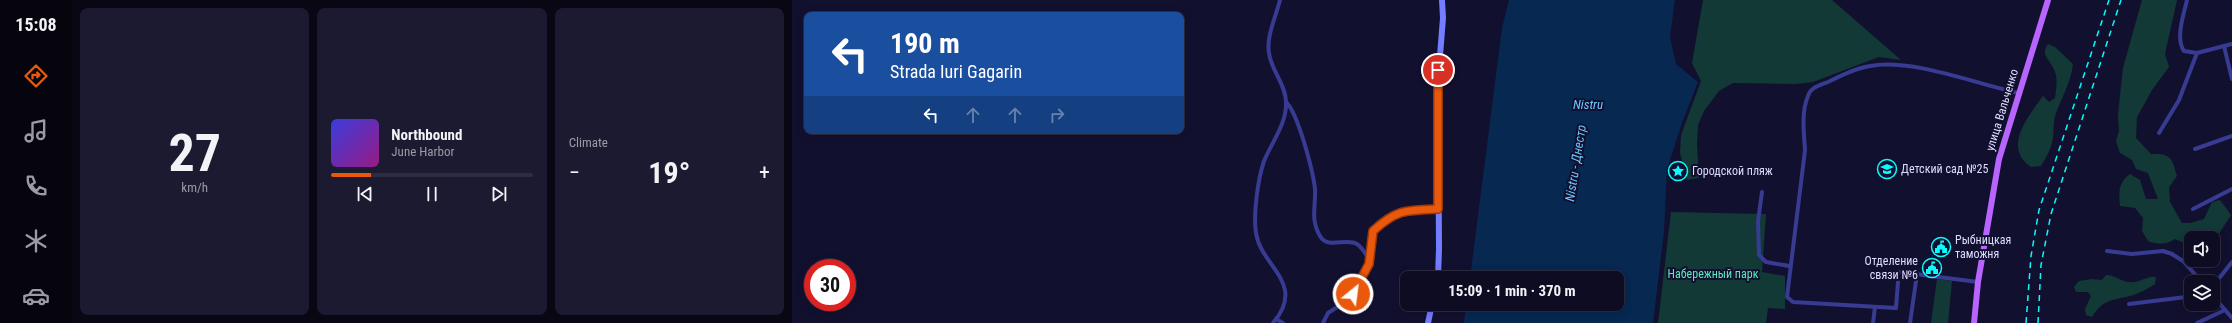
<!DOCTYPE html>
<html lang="en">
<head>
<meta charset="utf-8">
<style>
	:root { --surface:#0e0c23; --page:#1c1a30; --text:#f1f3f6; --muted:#9b9ba6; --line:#2e2c41; --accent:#ea580c }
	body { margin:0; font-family:"Roboto Condensed",sans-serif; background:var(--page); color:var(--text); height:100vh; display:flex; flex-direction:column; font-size:15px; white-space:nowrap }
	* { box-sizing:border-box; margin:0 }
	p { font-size:13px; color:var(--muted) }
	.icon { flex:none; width:22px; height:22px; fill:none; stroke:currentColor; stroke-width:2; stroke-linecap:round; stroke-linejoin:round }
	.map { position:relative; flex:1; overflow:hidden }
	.side { display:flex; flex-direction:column; gap:8px; padding:8px; background:#080713; width:720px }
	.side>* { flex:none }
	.banner { position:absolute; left:12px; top:12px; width:380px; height:122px; border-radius:8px; box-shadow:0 2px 10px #0003,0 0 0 1px var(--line); background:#1a4fa0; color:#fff; overflow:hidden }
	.buttons { position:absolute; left:1392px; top:231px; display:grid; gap:8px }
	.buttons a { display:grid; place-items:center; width:36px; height:36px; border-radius:8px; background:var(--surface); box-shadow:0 2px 10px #0003,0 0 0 1px var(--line); font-size:20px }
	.speed { position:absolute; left:12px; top:259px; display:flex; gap:8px; font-size:20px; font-weight:700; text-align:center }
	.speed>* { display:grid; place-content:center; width:52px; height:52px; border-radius:50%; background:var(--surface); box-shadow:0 2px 10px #0003,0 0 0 1px var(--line); line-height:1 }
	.speed .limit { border:6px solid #d22; background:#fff; color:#111 }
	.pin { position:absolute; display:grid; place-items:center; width:34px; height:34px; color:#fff; margin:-17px; border:2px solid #fff; border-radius:50%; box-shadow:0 1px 4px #0007 }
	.me { position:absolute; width:44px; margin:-22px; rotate:29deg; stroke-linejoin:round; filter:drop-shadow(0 0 3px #0008) }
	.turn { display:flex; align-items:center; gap:14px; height:84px; padding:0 20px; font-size:18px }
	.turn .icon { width:52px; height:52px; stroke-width:2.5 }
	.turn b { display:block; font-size:28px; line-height:34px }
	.lanes { display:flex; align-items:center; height:38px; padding:0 20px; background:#0003; justify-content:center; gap:20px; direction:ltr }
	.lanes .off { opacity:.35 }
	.big { font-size:30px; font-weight:700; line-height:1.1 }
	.side .tile { flex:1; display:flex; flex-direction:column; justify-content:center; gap:6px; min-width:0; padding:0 14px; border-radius:8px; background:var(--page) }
	.side .dial { align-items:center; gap:0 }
	.dial b { font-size:52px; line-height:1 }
	.song { display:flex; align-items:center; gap:12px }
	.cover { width:48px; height:48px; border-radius:6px; background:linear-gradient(135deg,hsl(240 70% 55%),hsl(310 70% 35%)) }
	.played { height:4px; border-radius:2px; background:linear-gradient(90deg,var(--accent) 20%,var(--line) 20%) }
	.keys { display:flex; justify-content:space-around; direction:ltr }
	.heat { display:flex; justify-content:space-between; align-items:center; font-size:22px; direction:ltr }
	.side .tiles { flex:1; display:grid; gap:8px; grid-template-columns:repeat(3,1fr) }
	.trip { position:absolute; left:608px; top:271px; width:224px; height:40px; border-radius:8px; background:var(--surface); box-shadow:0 2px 10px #0003,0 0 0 1px var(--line); font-weight:700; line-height:40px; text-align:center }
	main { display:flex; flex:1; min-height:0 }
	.tabs { display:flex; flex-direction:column; width:72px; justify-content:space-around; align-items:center; background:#06050e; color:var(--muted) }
	.tabs .icon { width:28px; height:28px }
	.tabs .on { color:var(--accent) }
	.tabs b { font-size:18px; color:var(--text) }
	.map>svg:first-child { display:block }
	.green { fill:#123935 }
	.water { fill:#062851 }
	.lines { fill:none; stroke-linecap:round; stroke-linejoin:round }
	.minor { stroke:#373b91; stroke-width:4 }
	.secondary { stroke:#747cff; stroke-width:6 }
	.primary { stroke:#b864ff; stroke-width:6 }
	.rail { stroke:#09fbff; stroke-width:1.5; stroke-dasharray:6 5; stroke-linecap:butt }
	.route-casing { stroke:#983908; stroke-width:10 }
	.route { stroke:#ea580c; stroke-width:7 }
	.labels { text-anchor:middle; stroke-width:4; stroke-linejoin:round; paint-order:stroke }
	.street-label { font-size:12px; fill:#deddff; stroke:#12102f }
	.poi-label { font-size:12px; fill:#deddff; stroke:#12102f; text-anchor:start }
	.park-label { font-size:12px; fill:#5debbc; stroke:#12102f }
	.water-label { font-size:13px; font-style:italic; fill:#6bc7ff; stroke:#12102f }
</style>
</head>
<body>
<main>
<nav class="tabs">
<b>15:08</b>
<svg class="icon on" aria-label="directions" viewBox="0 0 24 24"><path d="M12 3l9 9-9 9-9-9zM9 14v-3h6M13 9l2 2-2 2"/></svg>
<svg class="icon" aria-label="music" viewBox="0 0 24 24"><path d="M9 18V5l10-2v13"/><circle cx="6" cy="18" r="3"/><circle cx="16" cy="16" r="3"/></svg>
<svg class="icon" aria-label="phone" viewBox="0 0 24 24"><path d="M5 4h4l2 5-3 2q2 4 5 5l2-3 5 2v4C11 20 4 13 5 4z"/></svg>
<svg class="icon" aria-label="climate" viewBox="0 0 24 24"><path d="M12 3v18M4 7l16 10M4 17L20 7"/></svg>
<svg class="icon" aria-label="car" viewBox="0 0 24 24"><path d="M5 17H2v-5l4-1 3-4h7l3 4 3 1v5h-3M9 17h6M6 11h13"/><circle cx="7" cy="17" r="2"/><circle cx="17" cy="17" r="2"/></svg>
</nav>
<section class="side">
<div class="tiles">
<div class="tile dial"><b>27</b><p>km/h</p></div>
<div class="tile">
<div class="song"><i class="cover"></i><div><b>Northbound</b><p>June Harbor</p></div></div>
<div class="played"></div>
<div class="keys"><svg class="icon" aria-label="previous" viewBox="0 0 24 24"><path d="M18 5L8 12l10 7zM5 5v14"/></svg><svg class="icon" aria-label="pause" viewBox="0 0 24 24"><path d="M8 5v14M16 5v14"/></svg><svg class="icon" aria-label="next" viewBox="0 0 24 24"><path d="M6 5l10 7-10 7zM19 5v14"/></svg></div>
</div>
<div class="tile"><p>Climate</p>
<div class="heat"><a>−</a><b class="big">19°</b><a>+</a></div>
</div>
</div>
</section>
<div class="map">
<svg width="1440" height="323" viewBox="0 0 1440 323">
	<rect width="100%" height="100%" fill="#12102f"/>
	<g class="green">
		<path d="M911 0H1040L1109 60 1087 57 1021 82 1004 84 941 83 927 91 912 111 906 125 905 144 907 178 895 180 888 153 889 135 909 81 900 63Z"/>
		<path d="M1350 0H1385L1373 54 1377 67 1360 90 1345 117 1344 138 1359 154C1379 153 1380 158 1385 176L1377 187 1378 202 1390 223H1398L1412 219 1420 202 1428 200 1439 215 1421 243V238H1399V246L1383 239C1373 245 1366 245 1356 241L1350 231 1351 218 1343 208 1328 206C1327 191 1326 183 1338 174L1348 180 1354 199H1366L1356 173 1344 169 1340 160 1328 153 1324 141 1327 131 1326 114 1331 68Z"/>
		<path d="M1256 44 1263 47 1281 64C1279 83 1269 98 1263 116 1261 124 1262 130 1261 137 1260 147 1254 158 1249 166L1239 167C1210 147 1236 117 1251 96L1257 102 1263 98C1264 90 1266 79 1263 72 1260 61 1247 55 1256 44Z"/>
		<path d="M879 212 974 214 970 272 993 276V309L976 308 974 323H866Z"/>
		<path d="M1314 275C1324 275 1332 284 1342 282 1351 281 1355 276 1364 277L1363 284C1354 290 1344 295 1334 297 1318 300 1309 302 1300 317L1294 315 1293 309 1299 296 1296 292H1284L1282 287 1287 281 1300 279 1310 280Z"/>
		<path d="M1145 279 1160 281 1156 323H1139Z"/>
	</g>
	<path class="water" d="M717 0H883L878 37 884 64 906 82 890 123 875 169 872 232 861 323H672L674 304H825V278H678L710 28Z"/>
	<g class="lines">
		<g class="minor">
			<path d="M1395 0C1392 14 1383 38 1392 51L1405 53 1440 44"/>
			<path d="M1432 46 1440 79"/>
			<path d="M494 102C506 113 521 171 523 189 524 206 518 219 528 236 536 250 554 237 565 244 571 248 574 255 578 261"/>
			<path d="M1367 133 1387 100 1405 53"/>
			<path d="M1403 149 1440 136"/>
			<path d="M970 192 966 221 967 255 974 262 997 266"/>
			<path d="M1401 209 1440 189"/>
			<path d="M1315 251 1340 254 1371 251 1380 254 1391 261 1410 282"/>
			<path d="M1107 272 1186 282"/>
			<path d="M1106 282 1104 308 1001 302 995 297 1013 150C1012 134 1009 112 1016 96 1019 86 1030 85 1038 81 1050 75 1064 68 1078 66 1120 58 1184 84 1227 93"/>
			<path d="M1421 286 1440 262"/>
			<path d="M1421 296 1440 318"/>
			<path d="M1337 304 1394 297 1399 294"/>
			<path d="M484 319 491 323"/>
			<path d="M481 323C515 283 469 267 464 233 461 214 466 179 472 161 480 142 495 123 494 102 494 85 479 70 477 53 474 37 484 16 488 0"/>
			<path d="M531 323 536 313 559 298 569 281 578 261 581 231C603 210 617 210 646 209"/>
			<path d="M1081 323 1083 307"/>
			<path d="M1118 323 1125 274"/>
			<path d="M1405 323 1433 310"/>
		</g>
		<g class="secondary">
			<path d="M646 278 647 249 646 81 651 18 650 0"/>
			<path d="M636 323 640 304"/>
		</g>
		<path class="primary" d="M1182 323 1186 282 1207 159 1256 0"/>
		<g class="rail">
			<path d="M1234 323 1239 256 1247 210 1317 0"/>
			<path d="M1246 323 1249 265 1259 214 1329 0"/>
		</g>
	</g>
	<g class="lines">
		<defs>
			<path id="route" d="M561 294 577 264 581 231C605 209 615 210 646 209V70"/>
		</defs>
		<use href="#route" class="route-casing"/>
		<use href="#route" class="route"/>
	</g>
	<defs>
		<symbol id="school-ring" viewBox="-11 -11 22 22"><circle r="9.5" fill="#12102f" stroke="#09fbff" stroke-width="1.5"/><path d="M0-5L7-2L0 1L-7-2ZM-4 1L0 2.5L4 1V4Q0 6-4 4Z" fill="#09fbff"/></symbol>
		<symbol id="sight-ring" viewBox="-11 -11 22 22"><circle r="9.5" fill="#12102f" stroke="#09fbff" stroke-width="1.5"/><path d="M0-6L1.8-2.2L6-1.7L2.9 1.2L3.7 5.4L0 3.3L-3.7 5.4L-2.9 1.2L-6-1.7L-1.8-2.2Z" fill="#09fbff"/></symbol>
		<symbol id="civic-ring" viewBox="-11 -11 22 22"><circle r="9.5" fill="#12102f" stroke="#09fbff" stroke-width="1.5"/><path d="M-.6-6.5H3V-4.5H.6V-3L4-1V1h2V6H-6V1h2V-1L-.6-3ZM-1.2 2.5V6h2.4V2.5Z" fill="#09fbff"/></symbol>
	</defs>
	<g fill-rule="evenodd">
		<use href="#school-ring" x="1084" y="158" width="22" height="22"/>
		<use href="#sight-ring" x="875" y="160" width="22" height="22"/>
		<use href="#civic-ring" x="1138" y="236" width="22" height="22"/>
		<use href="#civic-ring" x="1129" y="257" width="22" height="22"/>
	</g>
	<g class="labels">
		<g class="street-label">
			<text transform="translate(1210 110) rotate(-73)" y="4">улица Вальченко</text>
		</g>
		<g class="poi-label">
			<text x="1109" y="173">Детский сад №25</text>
			<text x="900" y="175">Городской пляж</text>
			<text x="1163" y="244">Рыбницкая<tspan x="1163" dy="14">таможня</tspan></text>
			<text x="1126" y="265" text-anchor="end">Отделение<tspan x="1126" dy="14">связи №6</tspan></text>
		</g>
		<g class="park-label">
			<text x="921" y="278">Набережный парк</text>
		</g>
		<g class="water-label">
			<text x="796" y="109">Nistru</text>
			<text transform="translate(783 163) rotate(-81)" y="5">Nistru - Днестр</text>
		</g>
	</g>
</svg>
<div class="buttons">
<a><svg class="icon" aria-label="sound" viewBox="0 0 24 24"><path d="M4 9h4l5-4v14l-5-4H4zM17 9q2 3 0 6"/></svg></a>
<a><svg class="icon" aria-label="layers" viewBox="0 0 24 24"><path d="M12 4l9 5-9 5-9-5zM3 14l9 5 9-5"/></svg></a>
</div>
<div class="speed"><div class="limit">30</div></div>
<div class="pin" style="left:646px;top:70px;background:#d93025"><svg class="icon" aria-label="arrive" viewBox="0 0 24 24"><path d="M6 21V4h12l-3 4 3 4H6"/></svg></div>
<svg class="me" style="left:561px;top:294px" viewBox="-20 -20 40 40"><circle r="17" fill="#ea580c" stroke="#fff" stroke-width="3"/><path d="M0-11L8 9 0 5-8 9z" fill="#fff"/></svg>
<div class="trip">15:09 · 1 min · 370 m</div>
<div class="banner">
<div class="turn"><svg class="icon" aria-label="left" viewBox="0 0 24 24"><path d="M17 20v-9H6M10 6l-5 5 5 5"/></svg><div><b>190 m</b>Strada Iuri Gagarin</div></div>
<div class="lanes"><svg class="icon" aria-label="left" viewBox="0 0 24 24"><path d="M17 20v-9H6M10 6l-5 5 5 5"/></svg><svg class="icon off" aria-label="ahead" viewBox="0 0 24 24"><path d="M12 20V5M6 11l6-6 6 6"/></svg><svg class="icon off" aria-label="ahead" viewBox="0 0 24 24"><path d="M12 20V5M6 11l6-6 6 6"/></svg><svg class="icon off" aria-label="right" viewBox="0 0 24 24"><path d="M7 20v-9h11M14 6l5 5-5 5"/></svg></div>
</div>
</div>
</main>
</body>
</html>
